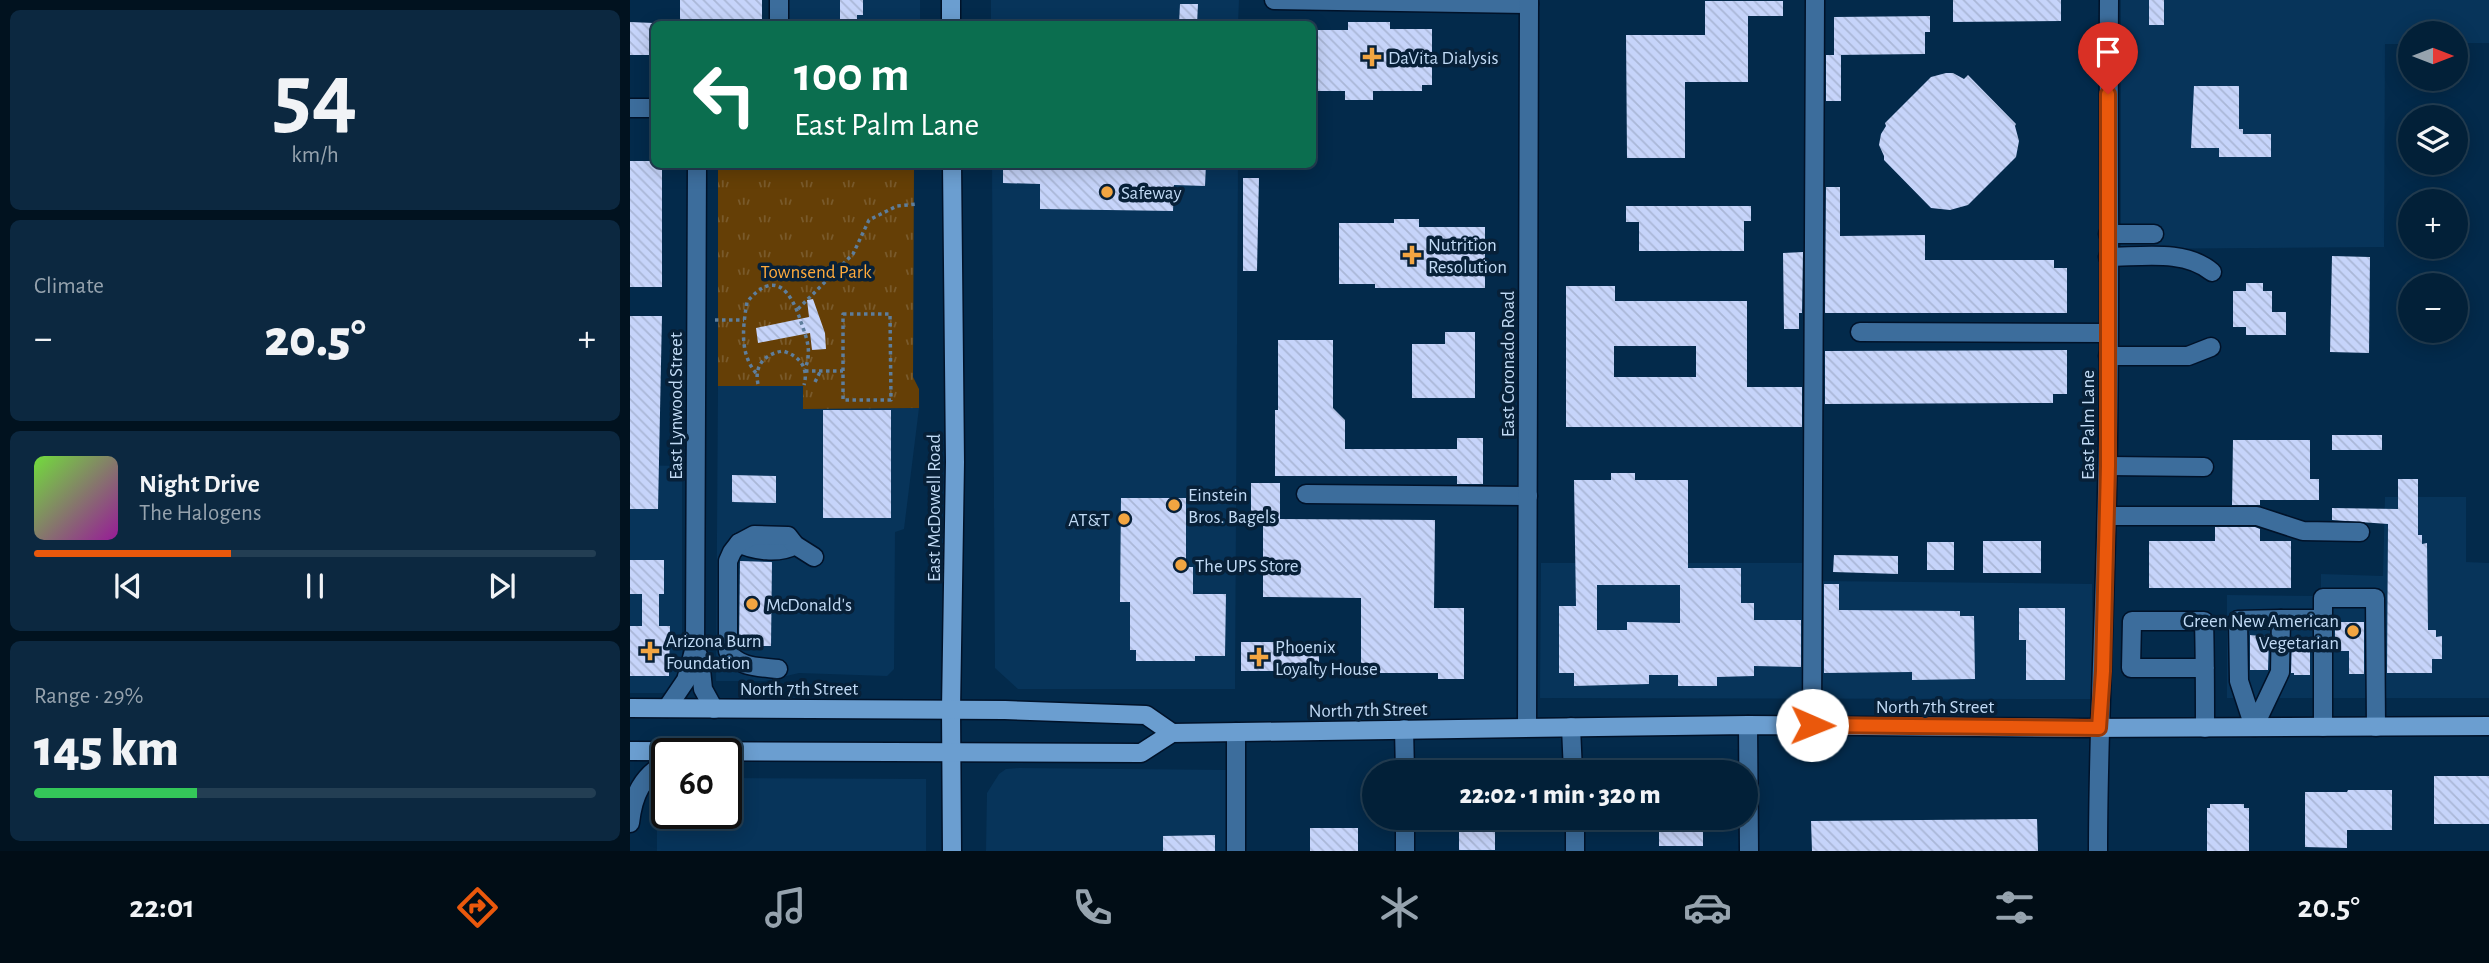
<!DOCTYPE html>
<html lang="en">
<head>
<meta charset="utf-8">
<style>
	:root { --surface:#022038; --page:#0c2840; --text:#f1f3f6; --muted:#96a3ae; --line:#233e53; --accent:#ea580c }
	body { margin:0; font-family:"Alegreya Sans",sans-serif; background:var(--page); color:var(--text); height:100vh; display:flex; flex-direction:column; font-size:26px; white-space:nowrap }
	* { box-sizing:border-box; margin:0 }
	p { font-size:23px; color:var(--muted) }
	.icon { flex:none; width:38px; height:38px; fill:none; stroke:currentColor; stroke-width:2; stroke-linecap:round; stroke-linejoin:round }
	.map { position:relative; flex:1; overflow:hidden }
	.side { display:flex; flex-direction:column; gap:10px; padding:10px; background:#01121f; width:630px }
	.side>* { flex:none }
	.guide { position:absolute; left:21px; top:21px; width:665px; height:147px; border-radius:10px; box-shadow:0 4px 18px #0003,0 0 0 2px var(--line); background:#0b6e4f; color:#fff; overflow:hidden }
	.needle { width:46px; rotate:90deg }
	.fabs { position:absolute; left:1768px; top:21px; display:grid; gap:14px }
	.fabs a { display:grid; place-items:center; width:70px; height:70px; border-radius:50%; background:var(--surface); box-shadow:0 4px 18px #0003,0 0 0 2px var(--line); font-size:35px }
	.speed { position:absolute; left:21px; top:738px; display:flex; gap:14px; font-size:35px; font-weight:700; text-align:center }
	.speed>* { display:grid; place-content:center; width:91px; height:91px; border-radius:50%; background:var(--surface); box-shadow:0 4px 18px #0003,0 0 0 2px var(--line); line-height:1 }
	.speed .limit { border:4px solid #111; border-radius:10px; background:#fff; color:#111 }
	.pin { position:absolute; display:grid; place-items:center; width:60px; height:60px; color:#fff; margin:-72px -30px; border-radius:50% 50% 50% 0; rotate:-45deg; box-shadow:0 0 7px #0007 }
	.pin .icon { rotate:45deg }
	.me { position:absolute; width:77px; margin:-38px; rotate:91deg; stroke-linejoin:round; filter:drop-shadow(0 0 5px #0008) }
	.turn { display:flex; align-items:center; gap:24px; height:147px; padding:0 28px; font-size:32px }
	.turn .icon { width:91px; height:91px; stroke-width:2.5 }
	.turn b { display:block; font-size:49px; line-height:60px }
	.big { font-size:52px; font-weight:800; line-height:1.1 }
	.side .card { flex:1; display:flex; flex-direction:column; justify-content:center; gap:10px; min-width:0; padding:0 24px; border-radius:10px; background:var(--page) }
	.side .dial { align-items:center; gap:0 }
	.dial b { font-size:91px; line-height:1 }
	.song { display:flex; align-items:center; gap:21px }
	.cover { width:84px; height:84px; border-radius:10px; background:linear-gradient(135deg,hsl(100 70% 55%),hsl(300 70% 35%)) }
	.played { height:7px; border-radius:4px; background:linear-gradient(90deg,var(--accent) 35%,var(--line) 35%) }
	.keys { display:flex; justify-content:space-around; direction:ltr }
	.heat { display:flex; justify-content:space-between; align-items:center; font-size:38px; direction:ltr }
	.charge { height:10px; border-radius:5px; background:linear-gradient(90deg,#34c759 29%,var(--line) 0) }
	.trip { position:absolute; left:732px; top:760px; width:396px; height:70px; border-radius:35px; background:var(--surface); box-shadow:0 4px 18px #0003,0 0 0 2px var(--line); font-weight:800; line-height:70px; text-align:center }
	.tabs { display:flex; height:112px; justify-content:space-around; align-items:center; background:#010d16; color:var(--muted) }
	.tabs .icon { width:49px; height:49px }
	.tabs .selected { color:var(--accent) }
	.tabs b { font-size:32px; color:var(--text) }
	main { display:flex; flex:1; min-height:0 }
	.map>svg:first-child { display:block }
	.built { fill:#07345a }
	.park { fill:url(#park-tufts) }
	.pitch { fill:#653f06 }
	.building { fill:url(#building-back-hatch); fill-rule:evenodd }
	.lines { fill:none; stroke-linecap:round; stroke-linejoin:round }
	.minor-casing { stroke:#001229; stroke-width:21 }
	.major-casing { stroke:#001229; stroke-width:21 }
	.path { stroke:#5e7e9c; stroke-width:3.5; stroke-dasharray:3.5 3.5; stroke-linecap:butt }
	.minor { stroke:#3c6d9c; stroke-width:18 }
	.major { stroke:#6b9ed0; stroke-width:18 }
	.route-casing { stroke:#983908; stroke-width:18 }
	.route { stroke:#ea580c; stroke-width:12 }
	.poi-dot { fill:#f2a541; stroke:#072038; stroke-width:2.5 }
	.labels { text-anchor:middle; stroke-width:7; stroke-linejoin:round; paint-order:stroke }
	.poi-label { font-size:19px; fill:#c1daf5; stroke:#072038; text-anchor:start }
	.park-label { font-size:19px; fill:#fdaa3c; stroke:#072038 }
	.street-label { font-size:19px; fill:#c1daf5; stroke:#072038 }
</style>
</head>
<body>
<main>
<section class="side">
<div class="card dial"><b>54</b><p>km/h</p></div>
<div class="card"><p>Climate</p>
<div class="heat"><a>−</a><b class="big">20.5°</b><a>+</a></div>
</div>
<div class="card">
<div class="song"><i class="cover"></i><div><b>Night Drive</b><p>The Halogens</p></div></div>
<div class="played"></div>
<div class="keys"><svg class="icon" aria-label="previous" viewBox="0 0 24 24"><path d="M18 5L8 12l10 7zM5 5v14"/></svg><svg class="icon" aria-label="pause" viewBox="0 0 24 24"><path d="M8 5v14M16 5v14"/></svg><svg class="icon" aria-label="next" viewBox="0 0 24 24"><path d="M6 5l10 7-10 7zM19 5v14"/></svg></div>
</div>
<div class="card"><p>Range · 29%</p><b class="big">145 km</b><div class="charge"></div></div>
</section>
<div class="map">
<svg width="1859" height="851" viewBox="0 0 1859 851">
	<defs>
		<pattern id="park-tufts" width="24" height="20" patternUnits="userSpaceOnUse" patternTransform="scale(1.75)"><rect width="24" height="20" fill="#653f06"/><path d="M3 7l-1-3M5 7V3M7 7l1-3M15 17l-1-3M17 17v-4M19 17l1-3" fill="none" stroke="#795a2b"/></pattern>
		<pattern id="building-back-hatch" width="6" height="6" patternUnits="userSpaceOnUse" patternTransform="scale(1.75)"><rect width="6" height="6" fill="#c6d4fa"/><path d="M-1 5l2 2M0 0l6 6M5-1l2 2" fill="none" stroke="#aab7d7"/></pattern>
	</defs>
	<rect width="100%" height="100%" fill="#032a4b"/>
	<g class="built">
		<path d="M155 0H290V24H154Z"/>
		<path d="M361 0H609L608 24H361Z"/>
		<path d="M1491 0H1859V43H1825V33H1780V44H1755L1754 247 1491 249Z"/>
		<path d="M362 165H608L605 689H388L365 668Z"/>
		<path d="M88 386H173V409L289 408 274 529 265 532 264 669 257 676 169 673 135 681H86Z"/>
		<path d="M0 465 52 466V672L38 692 32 693H0Z"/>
		<path d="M1755 497H1836V562L1859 563V698H1597V595L1691 596V574L1753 576Z"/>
		<path d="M911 563H1189L1190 581 1462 584 1463 699 910 698Z"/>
		<path d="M389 768 598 770V851H356L357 793 369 774 376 769Z"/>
		<path d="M27 778H37V814H96V778L296 779V851H27Z"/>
	</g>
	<path class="park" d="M88 165H284L283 377 289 389V408L173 409V386H88Z"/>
	<path class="pitch" d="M216 317H258V398L215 397Z"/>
	<g class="building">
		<rect x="50" y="0" width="82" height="24"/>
		<path d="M210 0H233V15H227V24H210Z"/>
		<path d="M1323 0H1431V21L1323 22Z"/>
		<rect x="1519" y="0" width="15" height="25"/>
		<path d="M1075 1H1153V16H1118V82H1055V158H997L996 35H1075Z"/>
		<path d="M550 4H568L567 24H549Z"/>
		<path d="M1300 16V32H1295V54L1204 55V17Z"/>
		<path d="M0 22 24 23V55H0Z"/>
		<path d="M718 22H760V29H802V85H792V91H743V100H715V91H686V85H682V30H718Z"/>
		<rect x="1196" y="55" width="15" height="46"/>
		<path d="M1316 73H1323L1334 79 1338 75 1386 124 1385 126 1389 141 1386 157 1338 205 1320 210 1301 208 1254 160V156L1249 145 1251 134 1256 126 1255 123 1301 77Z"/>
		<path d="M1564 86H1609V129H1613V134H1641V157H1589V148H1561Z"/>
		<path d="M0 161H24V164H32V287H0Z"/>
		<path d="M373 164H576L575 186 544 185 543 211 410 209V184L373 183Z"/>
		<path d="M613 178H629L627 271H613Z"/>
		<path d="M1196 187H1210V236L1295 235V260H1424V268H1437V313H1195Z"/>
		<path d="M996 206H1121V221H1114V251H1009V222H996Z"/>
		<path d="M764 219H789V227H855V288H745V284H709V223H764Z"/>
		<path d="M1173 252 1172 313H1169V329H1154L1153 253Z"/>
		<path d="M1702 256 1740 257 1739 353 1700 352Z"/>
		<path d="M1616 283H1633V291H1642V312H1656V335H1616V327H1603V291H1616Z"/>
		<path d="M936 286H985V301H1117V387H1172V427H936ZM984 346H1066V377H984Z"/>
		<path d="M183 299 195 333 196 349 182 350 180 333 128 343 126 328 179 317 177 300Z"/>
		<path d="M0 316H32L28 509H0Z"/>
		<path d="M815 332H845V398H782V344H815Z"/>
		<path d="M648 340H703V408L715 420V449H827V438H853V484H827V476H645V410H648Z"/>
		<path d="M1437 350V394H1423V403L1195 404V351Z"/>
		<rect x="193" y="410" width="68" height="108"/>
		<rect x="1702" y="435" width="50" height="15"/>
		<path d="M1603 440H1680V479H1689V500H1630V505H1602Z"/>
		<path d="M981 473H1005V480H1058V568H1111V603H1124V620H1171V667L1124 666V676L1087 677V686H1048V675H1019V684L944 686V673H929V606H946L944 480H981ZM967 585H1050V623L997 622V630H967Z"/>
		<path d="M102 475 146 476V503L102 502Z"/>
		<path d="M1768 479H1788V535H1792V544L1797 543 1798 630H1806V637L1812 636V659H1802V673H1757L1758 524 1702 520V508L1768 509Z"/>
		<path d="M621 483H650V519L805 520 804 608H834V679H808V673H731V598L633 597V511H621Z"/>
		<path d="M491 498H556V567H563V594H596L595 656H565V661H506V650H500V602H490Z"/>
		<path d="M1585 527H1625L1630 529V541H1661V588H1519V541H1585Z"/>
		<rect x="1353" y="541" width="58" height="32"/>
		<rect x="1297" y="542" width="27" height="28"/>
		<path d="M1204 555 1268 556V574L1203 572Z"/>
		<path d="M0 560H34V594H29V626H40L39 676H0V626H12V594H0Z"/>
		<path d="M110 561 142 562 141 646H109Z"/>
		<path d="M1194 584H1209V610L1330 611V616H1344L1345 679 1282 680V672L1194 673Z"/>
		<path d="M1389 608H1435V680H1396V640H1389Z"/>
		<path d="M1705 622H1734V674H1719V651H1705Z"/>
		<path d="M1620 635 1639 637 1638 670H1620Z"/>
		<path d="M1662 637H1667V642H1680V675H1664V673H1661Z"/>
		<rect x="611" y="642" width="78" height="29"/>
		<rect x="1804" y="776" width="55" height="48"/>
		<path d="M1718 790H1762V830H1717V848L1675 847V792H1717Z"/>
		<path d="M1580 804H1614V808H1619V851H1577V808H1580Z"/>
		<rect x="829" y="817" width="36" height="33"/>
		<rect x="1029" y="819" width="44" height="27"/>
		<path d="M1407 819 1408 851H1182L1181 821Z"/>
		<rect x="680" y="828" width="48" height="23"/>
		<path d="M585 835V851H533V836Z"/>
	</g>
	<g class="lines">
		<defs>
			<g id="minor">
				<path d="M149 0V24"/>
				<path d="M644 0 899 4"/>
				<path d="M0 108H24"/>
				<path d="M1478 234H1524"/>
				<path d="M1478 257C1511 257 1555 249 1582 272"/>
				<path d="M1230 332 1478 333"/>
				<path d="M1478 356H1558L1581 347"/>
				<path d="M1478 466 1574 467"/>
				<path d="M676 494 898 496"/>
				<path d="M1477 516H1627L1673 531 1730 532"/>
				<path d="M109 543C123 551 150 554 165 545"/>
				<path d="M1651 619 1650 672 1624 727 1609 681 1608 620Z"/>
				<path d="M1651 619H1693"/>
				<path d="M66 651 70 660 73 689 84 709"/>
				<path d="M1575 668H1501L1502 621H1574C1575 656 1575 692 1575 728"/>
				<path d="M148 669C131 667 108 668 98 651V561L102 552 109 543 124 535 158 536 165 545 184 557"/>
				<path d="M37 708 56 680 65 647 67 164"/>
				<path d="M1118 725 1119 851"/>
				<path d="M1182 725 1185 0"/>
				<path d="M897 727 899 0"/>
				<path d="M941 727 943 772"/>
				<path d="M1693 727V598H1745L1746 727"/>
				<path d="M774 729 775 772"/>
				<path d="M606 732V851"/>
				<path d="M775 817V851"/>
				<path d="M945 817V851"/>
				<path d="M0 823C3 795 12 776 37 762"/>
				<path d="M1468 851C1468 731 1475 612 1477 492 1481 328 1478 164 1479 0"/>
			</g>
			<g id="major">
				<path d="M321 0V24"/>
				<path d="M322 164 325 462 321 710 322 851"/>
				<path d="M0 708 375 710 516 715 542 733"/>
				<path d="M0 751 511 753 542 733 1118 725 1452 728 1859 726"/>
			</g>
		</defs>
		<use href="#minor" class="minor-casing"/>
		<use href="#major" class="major-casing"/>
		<g class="path">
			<path d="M168 309 223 254 239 220 267 206 287 204"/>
			<path d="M213 314H260L261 400H213Z"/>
			<path d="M85 320H114"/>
			<path d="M175 371H213"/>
			<path d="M126 373C109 353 113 326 117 302 145 268 161 291 171 322 177 339 182 351 175 369"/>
			<path d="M185 382 190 372"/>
			<path d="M128 384C124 366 134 354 153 351 169 356 179 367 174 385"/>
		</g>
		<use href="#minor" class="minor"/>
		<use href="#major" class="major"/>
	</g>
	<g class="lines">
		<defs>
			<path id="route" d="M1182 725 1469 728 1473 671 1478 466V94"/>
		</defs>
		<use href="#route" class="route-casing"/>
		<use href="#route" class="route"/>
	</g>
	<g class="poi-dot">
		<path d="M738.5 46.5h7v7h7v7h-7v7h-7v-7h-7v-7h7z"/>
		<circle cx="477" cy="192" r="7"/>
		<path d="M778.5 244.5h7v7h7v7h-7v7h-7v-7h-7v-7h7z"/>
		<circle cx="544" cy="505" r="7"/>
		<circle cx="494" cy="519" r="7"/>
		<circle cx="551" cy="565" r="7"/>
		<circle cx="122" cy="604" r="7"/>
		<circle cx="1723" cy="631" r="7"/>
		<path d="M16.5 640.5h7v7h7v7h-7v7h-7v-7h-7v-7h7z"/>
		<path d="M625.5 646.5h7v7h7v7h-7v7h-7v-7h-7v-7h7z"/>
	</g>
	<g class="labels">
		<g class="poi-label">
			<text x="758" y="64">DaVita Dialysis</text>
			<text x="491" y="199">Safeway</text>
			<text x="798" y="251">Nutrition<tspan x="798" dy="22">Resolution</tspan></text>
			<text x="558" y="501">Einstein<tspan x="558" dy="22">Bros. Bagels</tspan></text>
			<text x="480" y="526" text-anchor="end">AT&amp;T</text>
			<text x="565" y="572">The UPS Store</text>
			<text x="136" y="611">McDonald's</text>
			<text x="1709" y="627" text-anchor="end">Green New American<tspan x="1709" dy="22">Vegetarian</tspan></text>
			<text x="36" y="647">Arizona Burn<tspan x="36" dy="22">Foundation</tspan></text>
			<text x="645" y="653">Phoenix<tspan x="645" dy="22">Loyalty House</tspan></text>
		</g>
		<g class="park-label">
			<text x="186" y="278">Townsend Park</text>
		</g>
		<g class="street-label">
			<text transform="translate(877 364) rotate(-90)" y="7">East Coronado Road</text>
			<text transform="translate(45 406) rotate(-90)" y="7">East Lynwood Street</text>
			<text transform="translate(1457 425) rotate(-90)" y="7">East Palm Lane</text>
			<text transform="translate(303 508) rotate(-90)" y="7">East McDowell Road</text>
			<text x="169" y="695">North 7th Street</text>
			<text x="1305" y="713">North 7th Street</text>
			<text transform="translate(738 709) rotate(-1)" y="7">North 7th Street</text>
		</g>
	</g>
</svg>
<div class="fabs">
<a><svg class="needle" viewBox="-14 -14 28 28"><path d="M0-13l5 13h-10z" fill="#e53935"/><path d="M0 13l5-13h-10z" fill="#96a3ae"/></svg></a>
<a><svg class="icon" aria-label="layers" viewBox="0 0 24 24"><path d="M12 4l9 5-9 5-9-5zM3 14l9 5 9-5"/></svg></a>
<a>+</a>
<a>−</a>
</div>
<div class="speed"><div class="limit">60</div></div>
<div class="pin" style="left:1478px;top:94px;background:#d93025"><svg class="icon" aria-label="arrive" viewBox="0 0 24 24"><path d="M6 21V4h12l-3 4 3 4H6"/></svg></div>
<svg class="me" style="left:1182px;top:725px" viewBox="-20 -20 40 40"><circle r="19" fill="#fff"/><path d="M0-13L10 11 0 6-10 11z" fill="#ea580c"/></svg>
<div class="trip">22:02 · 1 min · 320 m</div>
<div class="guide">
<div class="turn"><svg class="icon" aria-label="left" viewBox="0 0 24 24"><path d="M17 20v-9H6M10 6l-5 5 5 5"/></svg><div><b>100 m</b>East Palm Lane</div></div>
</div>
</div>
</main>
<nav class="tabs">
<b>22:01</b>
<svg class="icon selected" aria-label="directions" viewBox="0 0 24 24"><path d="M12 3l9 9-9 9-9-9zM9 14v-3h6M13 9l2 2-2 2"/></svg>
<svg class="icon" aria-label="music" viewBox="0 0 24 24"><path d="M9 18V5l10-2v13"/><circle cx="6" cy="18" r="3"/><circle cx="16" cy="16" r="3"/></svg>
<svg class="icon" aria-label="phone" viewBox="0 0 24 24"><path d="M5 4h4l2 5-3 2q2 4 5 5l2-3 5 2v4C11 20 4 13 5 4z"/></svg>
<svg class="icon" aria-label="climate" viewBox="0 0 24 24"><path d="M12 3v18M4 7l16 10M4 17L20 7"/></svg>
<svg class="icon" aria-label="car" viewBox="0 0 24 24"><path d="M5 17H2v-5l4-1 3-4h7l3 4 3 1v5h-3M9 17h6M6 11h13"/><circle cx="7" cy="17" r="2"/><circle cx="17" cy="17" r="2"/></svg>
<svg class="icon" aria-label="filters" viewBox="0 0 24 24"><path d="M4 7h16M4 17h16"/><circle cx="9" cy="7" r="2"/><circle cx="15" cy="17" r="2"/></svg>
<b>20.5°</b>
</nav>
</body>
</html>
